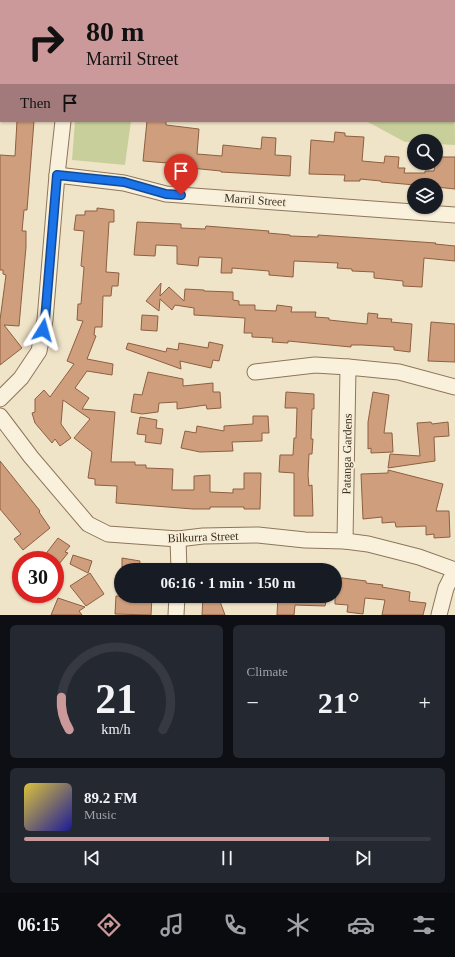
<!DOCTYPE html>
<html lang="en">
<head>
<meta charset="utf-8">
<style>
	:root { --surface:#171b24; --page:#242831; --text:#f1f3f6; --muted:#9ea1a6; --line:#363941; --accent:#cc999b }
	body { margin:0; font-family:Georgia,serif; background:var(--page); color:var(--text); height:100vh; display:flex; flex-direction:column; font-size:15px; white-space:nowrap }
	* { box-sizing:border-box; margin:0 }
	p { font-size:13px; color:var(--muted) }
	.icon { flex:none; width:22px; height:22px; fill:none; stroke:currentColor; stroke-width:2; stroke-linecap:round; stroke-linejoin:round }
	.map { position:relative; height:615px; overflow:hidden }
	.sheet { display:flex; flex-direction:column; gap:10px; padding:10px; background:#0d0f14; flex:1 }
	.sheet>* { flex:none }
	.top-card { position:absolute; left:0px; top:0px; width:455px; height:122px; box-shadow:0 1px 3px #0004; background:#cc999b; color:#111; overflow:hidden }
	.fabs { position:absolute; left:407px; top:134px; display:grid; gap:8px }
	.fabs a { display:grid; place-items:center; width:36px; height:36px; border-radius:50%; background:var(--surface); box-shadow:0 1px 3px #0004; font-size:20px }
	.speed { position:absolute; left:12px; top:551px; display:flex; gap:8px; font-size:20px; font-weight:700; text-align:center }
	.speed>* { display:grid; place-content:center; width:52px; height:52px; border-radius:50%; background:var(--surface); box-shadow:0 1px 3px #0004; line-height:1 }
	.speed .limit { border:6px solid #d22; background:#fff; color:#111 }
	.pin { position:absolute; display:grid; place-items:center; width:34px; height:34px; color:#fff; margin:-41px -17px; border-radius:50% 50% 50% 0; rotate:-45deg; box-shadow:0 0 4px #0007 }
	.pin .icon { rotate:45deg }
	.me { position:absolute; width:44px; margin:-22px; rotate:8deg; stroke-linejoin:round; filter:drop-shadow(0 0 3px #0008) }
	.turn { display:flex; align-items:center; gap:14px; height:84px; padding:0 20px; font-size:18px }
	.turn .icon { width:52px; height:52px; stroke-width:2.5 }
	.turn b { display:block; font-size:28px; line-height:34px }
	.then { display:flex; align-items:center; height:38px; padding:0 20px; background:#0003; gap:8px; font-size:15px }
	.big { font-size:30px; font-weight:700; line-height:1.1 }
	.sheet .card { flex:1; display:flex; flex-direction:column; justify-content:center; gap:6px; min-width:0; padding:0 14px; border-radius:6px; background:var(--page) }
	.sheet .dial { align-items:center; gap:0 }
	.dial svg { height:104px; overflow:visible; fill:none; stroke:var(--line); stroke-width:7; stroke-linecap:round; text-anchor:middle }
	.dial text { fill:var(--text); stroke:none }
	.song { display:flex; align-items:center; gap:12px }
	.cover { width:48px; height:48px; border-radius:6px; background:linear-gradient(135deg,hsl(50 70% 55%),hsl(240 70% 35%)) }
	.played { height:4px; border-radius:2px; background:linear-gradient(90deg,var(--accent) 75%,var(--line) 75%) }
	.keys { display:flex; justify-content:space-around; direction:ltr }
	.heat { display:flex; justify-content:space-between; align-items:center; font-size:22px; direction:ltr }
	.sheet .tiles { flex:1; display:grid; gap:10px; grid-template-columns:1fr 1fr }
	.card:last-child { grid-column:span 2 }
	.trip { position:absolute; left:114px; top:563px; width:228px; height:40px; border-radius:20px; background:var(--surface); box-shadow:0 1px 3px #0004; font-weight:700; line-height:40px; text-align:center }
	.dock { display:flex; height:64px; justify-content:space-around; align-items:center; background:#090b0e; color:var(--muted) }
	.dock .icon { width:28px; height:28px }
	.dock .active { color:var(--accent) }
	.dock b { font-size:18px; color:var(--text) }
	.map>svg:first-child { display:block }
	.green { fill:#c9cf9b }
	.building { fill:#cf9f7d; stroke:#8d5f41 }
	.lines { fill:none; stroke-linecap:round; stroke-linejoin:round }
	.street-casing { stroke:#8d765c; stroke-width:17 }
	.street { stroke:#faf1dc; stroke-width:15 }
	.route-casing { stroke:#114b97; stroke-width:10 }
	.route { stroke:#1a73e8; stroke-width:7 }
	.labels { text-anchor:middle; stroke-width:4; stroke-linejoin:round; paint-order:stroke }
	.street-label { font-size:12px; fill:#3d2e20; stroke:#f7eed8 }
</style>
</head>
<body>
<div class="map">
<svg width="455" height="615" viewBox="0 0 455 615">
	<rect width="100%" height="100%" fill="#f0e4c8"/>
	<g class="green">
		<path d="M454 48 455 145 436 144V141L405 142 366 121H454Z"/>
		<path d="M75 121H131L125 165 72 160Z"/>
	</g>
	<g class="building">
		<path d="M17 121H34L27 210H24L22 231H26V247L19 326 4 325 22 348 0 365V320L6 275 3 274V270H0V155L15 156Z"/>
		<path d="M147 121H166V125L199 129 197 154 222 156 223 145 261 149 262 137 276 138 275 155 291 156 290 176 221 172V171L180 167V164L143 161Z"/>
		<path d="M335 132 345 133V136L364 137 362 161 384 163 385 156 399 157 398 168H405L404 173H425V171H434L436 157H455V189L436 187V185H415L381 182V181L360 179V181H344L345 175 309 174 311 140 334 142Z"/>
		<path d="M97 208 114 210V222H109L106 272 119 273 118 286H112L111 296H103L102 327H95L94 335 96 336 87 359 113 364 112 375 87 371 75 388 89 398 82 409 115 412 111 462H135V465H146V468L173 469 172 490H194V476L210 475V492L233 493V489H244V473H261L260 509H244V507H210V509H193L116 503 117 486 95 485V479L88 478 92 452 74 438 90 419 63 400 61 424 71 438 60 446 55 439 52 443 35 423 32 413 35 412V399L44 390 50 397 74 364 67 361 83 321 77 320 78 304H81L84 267 81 266 84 231 74 230 76 215H85V211H97Z"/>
		<path d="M137 222 181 224V228L205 229 206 226 269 231 268 233 290 235V236L318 237V235L436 243 435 244 455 246V261L424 258 422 287 403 286V281L374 278V272L352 271V269L337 268 338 263 294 261 293 277 269 275V271L232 268V273H221L222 258 199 257 198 266 177 264V246L156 245 155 256 134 255Z"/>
		<path d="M161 283 160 296 169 287 184 301 185 289 204 290V291L233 292V300L239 301V305H255V310L276 311 277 305 292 307 291 312H316L315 317 329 318V320L367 324 368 313 378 314 377 318 392 319 391 322 412 324 410 352 394 350V347L362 345H351V347L288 341V343L272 342 273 338 252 337V333H244L245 318 194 315V308L175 305 172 310 160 299 159 311 146 301Z"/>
		<path d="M142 315 158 316 157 331 141 330Z"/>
		<path d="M431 322 455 324V362L428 361Z"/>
		<path d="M209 342 223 345 219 361 213 360 211 368 180 361 181 369 126 349 128 343 166 352 167 348 178 350 179 343 208 348Z"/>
		<path d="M148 372 183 379V386L213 383V392H220L221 408 207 409 206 405 177 409V402L159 403 158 412 142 414 131 412 134 394 142 395Z"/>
		<path d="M286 392 314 394V409H312L311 439H313L312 454H309L308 475 309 486 312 485 313 516H294V473L279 472 280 455H293L294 438H296L297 408H285Z"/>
		<path d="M373 392 389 395 384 433H392L393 452 371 453V448L368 449V422Z"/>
		<path d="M253 416H268L269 433H262V441L232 442 233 451 200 452 181 448 185 431 196 433 197 426 224 431V426L253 424Z"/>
		<path d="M140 417 157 420 156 428 163 429 161 444 145 442 146 435 137 434Z"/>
		<path d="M431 422 432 424 448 422 449 436 434 437 435 461 388 468 390 454 420 456 417 423Z"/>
		<path d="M0 461 40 511 39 512 50 528 23 550 14 539 21 534 0 509Z"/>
		<path d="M388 470 443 484 436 511H449L450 537 434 538V534L426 535V526L396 527 395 522 382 523V517L363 519 361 474 388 473Z"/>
		<path d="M58 538 70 546 65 552 68 553 55 569V560H41Z"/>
		<path d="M73 555 92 561 88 573 70 564Z"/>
		<path d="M122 558 140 561 139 570H122Z"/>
		<path d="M90 573 104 594 86 606 70 586Z"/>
		<path d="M335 577 366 581V583L383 585 382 587 410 592 409 601 426 603 423 615H382L385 600 365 598 363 614 347 612 348 605 335 604Z"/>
		<path d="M116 596H152L151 615 115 614Z"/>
		<path d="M203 596H218L225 615H202Z"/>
		<path d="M278 596H327L325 606 295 605 294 615H277Z"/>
		<path d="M58 598 85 607 79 611 82 615H51Z"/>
	</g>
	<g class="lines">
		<defs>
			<g id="street">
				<path d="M73 1V0"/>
				<path d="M330 1V0"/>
				<path d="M57 175 124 183 166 194 455 215"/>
				<path d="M255 372 315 365 348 367"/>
				<path d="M0 399 21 378 39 351 45 320 57 175 63 121"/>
				<path d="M0 416 31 457 88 524 108 534 178 539 203 536 258 535 305 540 345 541 368 544 419 557 455 570"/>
				<path d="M178 539 179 570"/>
				<path d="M345 541 348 367 399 372 455 387"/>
				<path d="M176 615 177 596"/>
				<path d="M439 615 446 588 455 570"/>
			</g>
		</defs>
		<use href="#street" class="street-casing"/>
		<use href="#street" class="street"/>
	</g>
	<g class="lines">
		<defs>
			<path id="route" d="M43 330 45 320 57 175 124 182 166 194 181 195"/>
		</defs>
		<use href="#route" class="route-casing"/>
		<use href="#route" class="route"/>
	</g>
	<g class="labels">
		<g class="street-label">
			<text transform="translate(255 200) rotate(4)" y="4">Marril Street</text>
			<text transform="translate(347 454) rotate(-89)" y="4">Patanga Gardens</text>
			<text transform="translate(203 537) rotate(-2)" y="4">Bilkurra Street</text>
		</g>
	</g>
</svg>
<div class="fabs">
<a><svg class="icon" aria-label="search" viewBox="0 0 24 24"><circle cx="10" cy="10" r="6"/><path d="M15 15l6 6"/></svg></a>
<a><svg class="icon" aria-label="layers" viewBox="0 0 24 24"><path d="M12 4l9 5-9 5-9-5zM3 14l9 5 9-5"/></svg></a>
</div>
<div class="speed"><div class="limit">30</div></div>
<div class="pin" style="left:181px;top:195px;background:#d93025"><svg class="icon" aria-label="arrive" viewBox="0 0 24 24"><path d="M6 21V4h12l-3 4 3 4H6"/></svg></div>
<svg class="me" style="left:43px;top:330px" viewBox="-20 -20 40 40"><path d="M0-17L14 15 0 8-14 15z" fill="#1a73e8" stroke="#fff" stroke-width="4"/></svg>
<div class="trip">06:16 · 1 min · 150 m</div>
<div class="top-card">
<div class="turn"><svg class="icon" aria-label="right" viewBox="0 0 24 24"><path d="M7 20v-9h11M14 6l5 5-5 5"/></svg><div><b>80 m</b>Marril Street</div></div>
<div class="then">Then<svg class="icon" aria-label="arrive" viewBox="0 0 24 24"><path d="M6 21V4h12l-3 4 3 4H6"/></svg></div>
</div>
</div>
<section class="sheet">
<div class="tiles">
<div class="card dial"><svg viewBox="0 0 100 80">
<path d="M14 69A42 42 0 1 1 86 69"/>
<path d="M14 69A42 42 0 0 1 8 44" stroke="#cc999b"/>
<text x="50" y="56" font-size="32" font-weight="700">21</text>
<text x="50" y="72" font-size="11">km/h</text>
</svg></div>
<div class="card"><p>Climate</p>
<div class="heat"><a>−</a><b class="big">21°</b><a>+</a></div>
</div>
<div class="card">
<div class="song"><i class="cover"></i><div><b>89.2 FM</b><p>Music</p></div></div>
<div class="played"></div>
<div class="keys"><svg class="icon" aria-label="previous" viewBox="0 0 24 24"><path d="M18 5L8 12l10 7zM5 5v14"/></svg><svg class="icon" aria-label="pause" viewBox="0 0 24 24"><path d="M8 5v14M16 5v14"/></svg><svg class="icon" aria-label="next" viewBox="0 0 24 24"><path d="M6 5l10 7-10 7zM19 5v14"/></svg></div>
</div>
</div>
</section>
<nav class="dock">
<b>06:15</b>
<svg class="icon active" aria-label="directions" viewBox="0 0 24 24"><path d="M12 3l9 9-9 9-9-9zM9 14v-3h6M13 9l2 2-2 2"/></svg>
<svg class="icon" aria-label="music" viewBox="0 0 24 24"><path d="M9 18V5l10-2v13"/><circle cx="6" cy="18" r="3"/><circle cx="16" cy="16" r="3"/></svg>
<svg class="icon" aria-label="phone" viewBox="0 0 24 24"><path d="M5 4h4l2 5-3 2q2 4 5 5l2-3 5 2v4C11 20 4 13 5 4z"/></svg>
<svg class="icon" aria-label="climate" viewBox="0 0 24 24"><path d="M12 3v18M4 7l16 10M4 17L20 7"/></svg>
<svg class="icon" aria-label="car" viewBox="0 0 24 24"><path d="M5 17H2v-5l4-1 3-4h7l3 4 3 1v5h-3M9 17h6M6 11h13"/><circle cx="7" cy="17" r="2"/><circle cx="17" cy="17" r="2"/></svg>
<svg class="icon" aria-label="filters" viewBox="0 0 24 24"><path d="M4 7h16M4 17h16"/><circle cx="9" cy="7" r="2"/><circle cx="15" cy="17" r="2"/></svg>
</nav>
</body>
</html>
